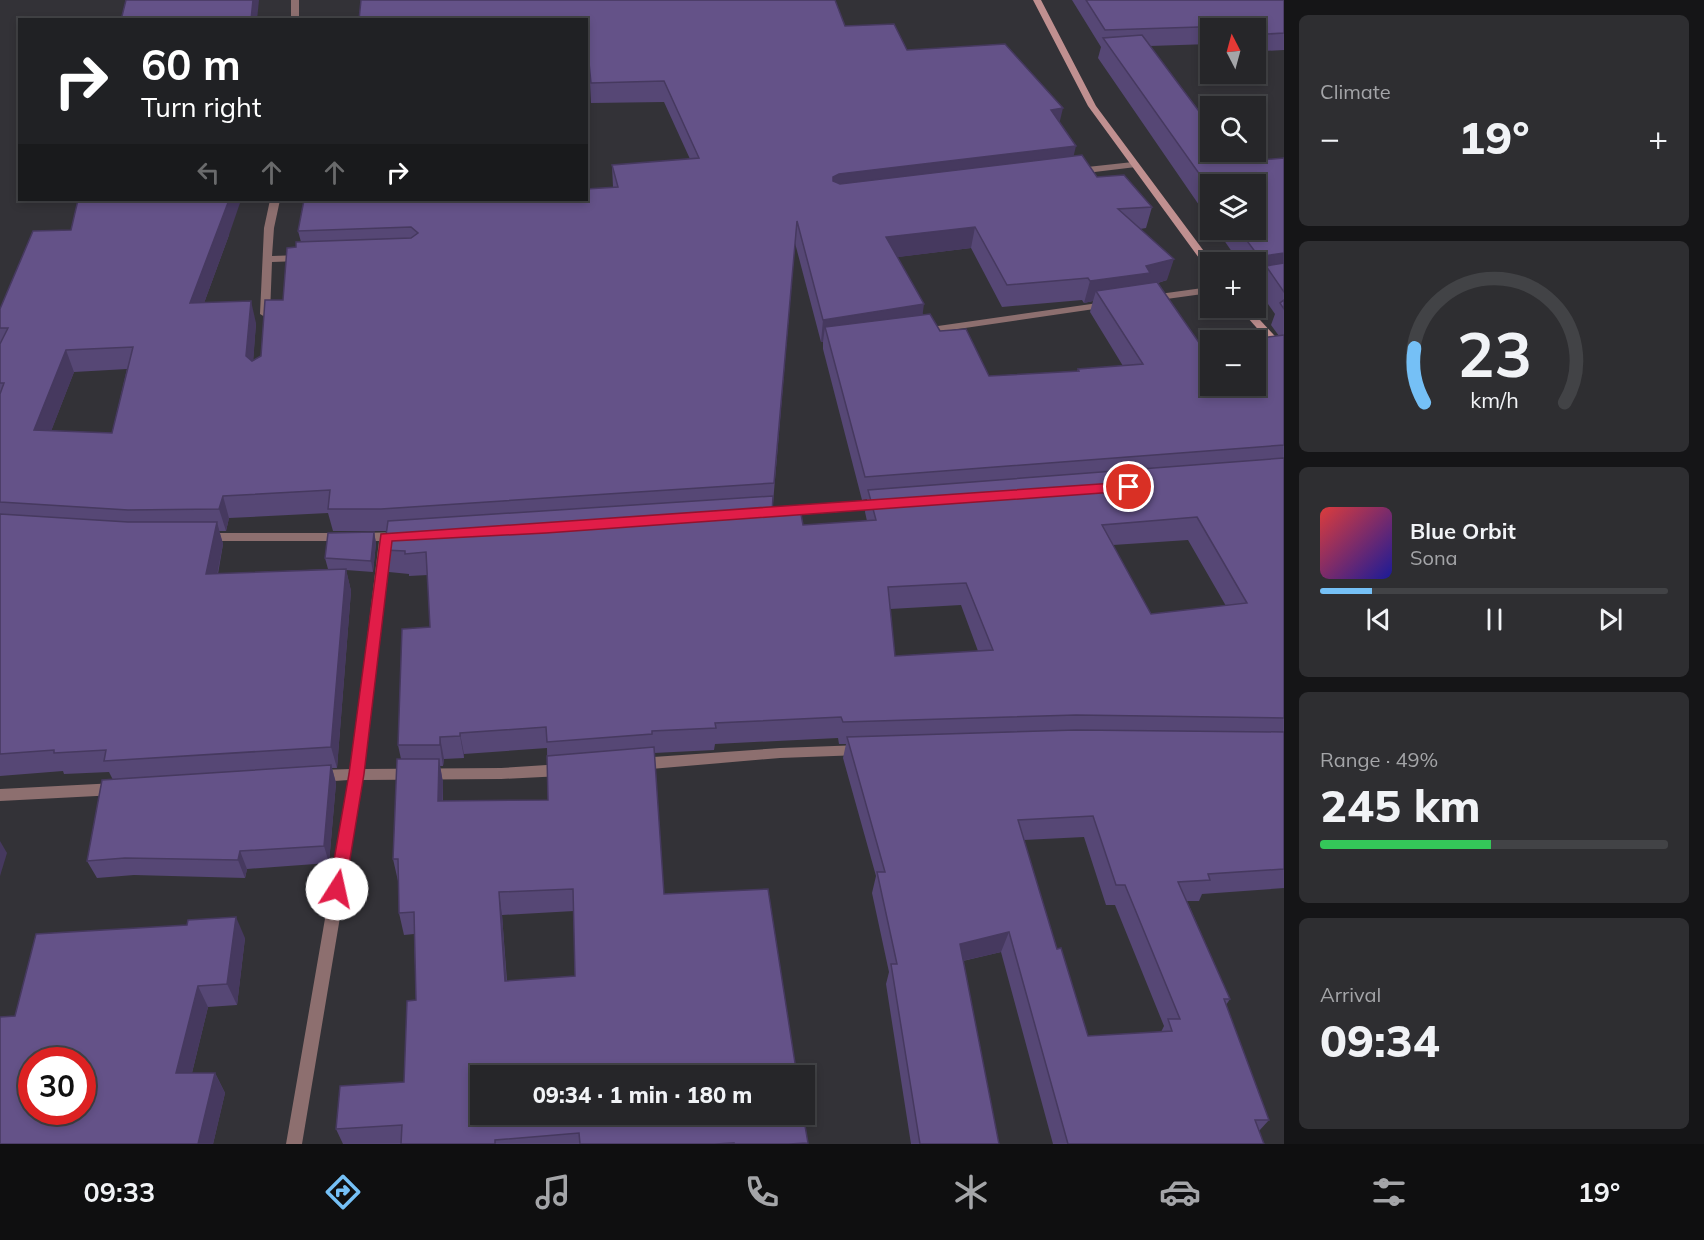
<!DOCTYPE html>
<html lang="en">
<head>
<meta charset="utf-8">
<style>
	:root { --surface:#262629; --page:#2e2e31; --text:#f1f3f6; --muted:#a4a5a8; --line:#424346; --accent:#75c0f6 }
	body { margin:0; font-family:Mulish,sans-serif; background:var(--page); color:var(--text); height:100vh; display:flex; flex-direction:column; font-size:22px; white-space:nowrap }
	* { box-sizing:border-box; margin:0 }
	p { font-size:20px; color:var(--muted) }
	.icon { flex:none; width:33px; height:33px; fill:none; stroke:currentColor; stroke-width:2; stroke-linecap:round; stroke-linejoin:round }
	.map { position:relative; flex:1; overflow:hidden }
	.side { display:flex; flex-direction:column; gap:15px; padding:15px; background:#151517; width:420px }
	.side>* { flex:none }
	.hud { position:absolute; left:18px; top:18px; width:570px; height:183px; border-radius:0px; box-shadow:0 3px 9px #0003,0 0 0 2px var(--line); background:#202124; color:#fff; overflow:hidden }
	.needle { width:39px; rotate:354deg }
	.controls { position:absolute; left:1200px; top:18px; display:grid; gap:12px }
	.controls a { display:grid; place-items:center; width:66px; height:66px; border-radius:0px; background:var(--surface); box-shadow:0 3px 9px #0003,0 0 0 2px var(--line); font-size:30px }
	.speed { position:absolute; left:18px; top:1047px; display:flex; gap:12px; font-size:30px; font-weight:700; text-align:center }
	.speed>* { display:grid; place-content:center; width:78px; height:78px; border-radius:50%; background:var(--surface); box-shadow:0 3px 9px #0003,0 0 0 2px var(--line); line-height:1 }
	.speed .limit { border:9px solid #d22; background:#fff; color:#111 }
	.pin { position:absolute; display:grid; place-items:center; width:51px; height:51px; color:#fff; margin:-26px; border:3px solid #fff; border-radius:50%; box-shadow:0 2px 6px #0007 }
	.me { position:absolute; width:66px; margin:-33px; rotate:10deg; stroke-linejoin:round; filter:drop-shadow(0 0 4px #0008) }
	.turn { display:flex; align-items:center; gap:21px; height:126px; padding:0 24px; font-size:27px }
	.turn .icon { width:78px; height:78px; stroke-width:2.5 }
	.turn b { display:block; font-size:42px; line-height:51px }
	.lanes { display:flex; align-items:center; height:57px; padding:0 24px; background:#0003; justify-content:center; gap:30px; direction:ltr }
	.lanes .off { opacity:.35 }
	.big { font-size:45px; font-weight:800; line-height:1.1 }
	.side .card { flex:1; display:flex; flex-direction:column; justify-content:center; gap:9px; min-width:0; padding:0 21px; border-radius:9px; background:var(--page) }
	.side .dial { align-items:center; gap:0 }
	.dial svg { height:156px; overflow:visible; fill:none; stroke:var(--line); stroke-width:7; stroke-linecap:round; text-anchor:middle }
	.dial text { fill:var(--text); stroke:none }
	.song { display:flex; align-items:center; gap:18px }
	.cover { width:72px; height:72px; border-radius:9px; background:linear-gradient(135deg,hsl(0 70% 55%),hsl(240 70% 35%)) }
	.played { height:6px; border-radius:3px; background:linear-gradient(90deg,var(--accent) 15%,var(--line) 15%) }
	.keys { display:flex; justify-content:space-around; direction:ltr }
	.heat { display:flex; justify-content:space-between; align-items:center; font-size:33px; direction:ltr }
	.charge { height:9px; border-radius:4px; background:linear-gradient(90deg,#34c759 49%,var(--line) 0) }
	.trip { position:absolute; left:470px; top:1065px; width:345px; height:60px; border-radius:0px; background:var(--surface); box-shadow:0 3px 9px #0003,0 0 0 2px var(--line); font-weight:800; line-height:60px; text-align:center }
	.tabs { display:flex; height:96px; justify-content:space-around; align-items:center; background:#0f0f10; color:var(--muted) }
	.tabs .icon { width:42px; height:42px }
	.tabs .active { color:var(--accent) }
	.tabs b { font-size:27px; color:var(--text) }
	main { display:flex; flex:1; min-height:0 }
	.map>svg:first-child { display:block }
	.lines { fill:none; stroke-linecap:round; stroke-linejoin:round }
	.street { fill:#8d6f6f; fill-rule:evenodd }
	.secondary { fill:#c09090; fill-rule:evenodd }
	.wall { fill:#564775; fill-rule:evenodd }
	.shaded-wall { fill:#46395f }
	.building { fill:#645288; stroke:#46395f; stroke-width:1.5; fill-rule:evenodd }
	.route { fill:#e11d48; stroke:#92132f; stroke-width:1.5 }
</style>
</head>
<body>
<main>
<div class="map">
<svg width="1284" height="1144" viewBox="0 0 1284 1144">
	<rect width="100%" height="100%" fill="#333237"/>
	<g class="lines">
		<g class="street">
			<rect x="291" y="0" width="8" height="20"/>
			<path d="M1133 162 1137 165 1136 167 1078 174 1074 171 1078 168Z"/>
			<path d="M270 200H280L274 228 272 256 300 255 305 258 300 261 272 262 270 314 265 317 260 314 264 228Z"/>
			<path d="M1284 275V281L1256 286V280Z"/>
			<path d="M1210 287V293L1152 301 1147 298 1152 295Z"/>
			<path d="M1105 302 1110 305 1108 307 924 334 919 331 924 328Z"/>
			<path d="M880 501 886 505 880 509 756 518 750 514 756 510Z"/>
			<path d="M401 532 407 536 405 539 390 540 364 769 501 768 562 764 567 766 569 770 567 774 562 776 501 779 363 780 302 1144H286L349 780 319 782 314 780 312 776 314 772 319 770 351 769 379 541H361L355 537 361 533Z"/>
			<path d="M205 533H344L350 537 344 541H205L199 537Z"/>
			<path d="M861 745 866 746 868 750 866 754 861 755 780 758 639 770 634 768 632 764 634 760 639 758 780 748Z"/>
			<path d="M116 783 121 785 123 789 121 793 116 795 0 801V789Z"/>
		</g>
		<g class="secondary">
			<path d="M1033 0H1041L1096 106 1212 262 1210 270 1207 269 1088 106Z"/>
			<path d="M1239 308H1249L1284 346V355L1280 354Z"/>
		</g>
	</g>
	<g class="wall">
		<path d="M1072 0H1284V50L1262 51 1256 42V28H1210V44L1150 46 1238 162 1284 158V888L1202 894 1199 901H1187L1230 999 1226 1005 1269 1120 1259 1131 1264 1144H1053L1001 952 963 961 999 1144H911L886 984 889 972 872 893 876 876 843 758 846 744H839L838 738 715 744 714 750 654 753 664 894 808 1143 807 1144H343L336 1129 404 1082 416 1000 414 934 404 935 399 913 398 881 393 859 401 759 398 745 430 627 428 575 409 576V574L389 572 384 550 387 531H333L328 513 229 518 226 531H219L223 544 218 574 328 569 325 558 374 532 376 543 373 572 346 570 351 591 337 768H332L336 783 329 863 247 869 245 878 134 875 97 878 87 861 113 780 109 772 64 774 63 771 0 776V309L71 230 229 235 204 303 256 323 253 361 261 356 283 300 296 247 301 242 298 231 586 200 613 187 612 165 690 159 664 102 591 103 590 83H586V20L845 26 907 50 1060 123 1073 156 1097 177 1152 207 1146 228 1140 229 1167 280 1158 283 1202 347 1279 336 1271 325 1275 314 1257 288 1261 277 1256 279V262H1239L1217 230H1256L1210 184V221L1098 58 1101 47ZM795 243 821 342H823V349L862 500 867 499 865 512 867 521 803 525 772 515ZM971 248 1002 307 1082 300 1084 303 1093 301 1090 312 1123 366 1078 369 1077 371 989 376 923 315 897 257ZM127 369 112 433 51 431 74 372ZM1188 540 1226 606 1151 614 1113 545ZM961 605 978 651 895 656 890 609ZM547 748 548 800 443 801V783L440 766H443L444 759 464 758V754ZM1084 837 1106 905H1115L1164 1026 1161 1032 1088 1036 1057 949 1024 840ZM574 911 575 976 507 981 502 915Z"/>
		<path d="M245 938 237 1005 208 1007 192 1073H215L225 1093 213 1144H0L15 1016Z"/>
	</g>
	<g class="shaded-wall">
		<path d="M253 0H259L257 20H251Z"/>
		<path d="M1063 108 1058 129 1051 110Z"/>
		<path d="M1076 146 1071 167 831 198 833 177 839 174Z"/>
		<path d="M229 200H241L229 235 196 325 190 303Z"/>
		<path d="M975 227 971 248 883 259 886 237Z"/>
		<path d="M1284 253V273L1266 266 1261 277 1256 278 1264 256Z"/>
		<path d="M1174 259 1167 280 1146 286 1096 291 1093 301 1084 303 1090 281Z"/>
		<path d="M251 301 256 323 252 378 246 356Z"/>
		<path d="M924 304 921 326 825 327 823 342H821L823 320Z"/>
		<path d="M66 350 74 372 43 452 34 430Z"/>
		<path d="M223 496 229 518 226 531 219 509Z"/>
		<path d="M217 522 223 544 213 596 206 574Z"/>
		<path d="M374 532 376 543 373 572 371 561Z"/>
		<path d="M346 569 351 591 337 768 331 747Z"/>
		<path d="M460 733 464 754V758L460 736Z"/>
		<path d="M440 737 444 759 443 766 440 745Z"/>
		<path d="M439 759 443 783 442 824 438 801Z"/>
		<path d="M331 765 336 783 329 863 324 846Z"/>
		<path d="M0 841 7 853 0 876Z"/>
		<path d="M240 851 247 869 245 878 238 860Z"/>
		<path d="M499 892 502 915 508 1003 505 981Z"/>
		<path d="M236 917 245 938 237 1005 227 984Z"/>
		<path d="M1009 932 1001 952 953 963 960 944Z"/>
		<path d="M198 986 208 1007 187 1093 176 1073Z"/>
		<path d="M215 1073 225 1093 213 1144H198Z"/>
	</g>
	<g class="building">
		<path d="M126 0H253L251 20H121Z"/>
		<path d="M361 0H835L845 26 894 24 907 50 1005 44 1063 108 1051 110 1076 146 839 174 833 177V181L840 184 1082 155 1097 177 1124 175 1152 207 1118 209 1174 259 1146 266 1150 273 1090 281 1088 278 1007 285 975 227 886 237 924 304 823 320 797 221 774 483 381 509H328L330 490 223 496 219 509 128 510 0 502V394L4 383H0V344L8 328H0V309L33 231 71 230 78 200H229L190 303 251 301 246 356 252 361 261 356 265 300H283L287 248 296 247V242L411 238 418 233 411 227 298 231 304 200H586V189L618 187 612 165 699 158 664 81 591 83 589 63H586V20H359ZM133 347 112 433 34 430 66 350Z"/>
		<path d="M1086 0H1284V33L1268 34 1262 25 1105 30Z"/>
		<path d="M1142 35 1210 126V152H1230L1238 162 1284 158V253L1264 256 1262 261 1239 230H1256V184H1210V189L1103 38Z"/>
		<path d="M1284 263V292L1266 266Z"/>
		<path d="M1157 282 1202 347 1210 346V386H1256V340H1246L1284 335V445L865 477 825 327 930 314 940 331 966 329 989 376 1079 371 1078 369 1143 364 1096 291Z"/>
		<path d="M1284 300V309L1280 303Z"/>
		<path d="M1284 458V718L1076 715 843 722 841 717 715 723 716 728 652 731V734L547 742 546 727 460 733V736L440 737V745H398L402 629 430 627 426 552 405 554V551L384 550 388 521 773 496 772 515 801 514 803 525 876 520 868 490ZM1197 517 1247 603 1151 614 1102 525ZM966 583 993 650 895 656 888 587Z"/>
		<path d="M0 514 128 522H217L206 574 346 569 331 747 104 761 106 750 54 753V750L0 754Z"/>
		<path d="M374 532 371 561 325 558 328 533Z"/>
		<path d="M1076 730 1284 732V869L1208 874 1210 880 1178 882 1230 999H1224L1269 1120H1255L1264 1144H1068L1009 932 960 944 999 1144H920L891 964H897L877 872H885L847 737ZM1093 816 1116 885H1125L1180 1019H1168L1172 1031 1088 1036 1061 948 1057 949 1018 820Z"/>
		<path d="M654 747 664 894 768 889 797 1076H480V1114H803L808 1143 789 1144H734V1143L715 1144H580L579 1133 495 1140V1144H401L402 1125 336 1129 340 1086 404 1082 407 1001 416 1000 414 912 399 913 398 859H393L397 759H439L438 801 548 800 547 756ZM573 889 575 976 505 981 499 892Z"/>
		<path d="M331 765 324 846 240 851 238 860 125 858 87 861 102 780Z"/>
		<path d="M236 917 227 984 198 986 176 1073H215L198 1144H0V1017L15 1016 36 934 187 925 188 920ZM32 1060H82V1112H32Z"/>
	</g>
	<path class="route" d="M1129 482 1135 487 1129 491 546 533 392 541 364 774 345 889 343 895 337 897 331 895 329 889 349 774 381 534Z"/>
</svg>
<div class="controls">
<a><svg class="needle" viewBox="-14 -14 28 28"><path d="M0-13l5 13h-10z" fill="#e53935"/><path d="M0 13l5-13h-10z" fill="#a4a5a8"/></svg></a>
<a><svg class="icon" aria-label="search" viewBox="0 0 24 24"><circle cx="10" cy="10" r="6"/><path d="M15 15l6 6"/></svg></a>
<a><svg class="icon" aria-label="layers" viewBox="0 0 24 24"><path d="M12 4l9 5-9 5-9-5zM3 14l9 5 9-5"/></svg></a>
<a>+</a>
<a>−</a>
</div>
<div class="speed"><div class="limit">30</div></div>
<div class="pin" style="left:1129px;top:487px;background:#d93025"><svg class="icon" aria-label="arrive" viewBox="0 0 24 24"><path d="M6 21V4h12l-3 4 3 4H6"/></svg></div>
<svg class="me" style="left:337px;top:889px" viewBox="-20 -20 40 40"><circle r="19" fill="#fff"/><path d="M0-13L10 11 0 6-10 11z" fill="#e11d48"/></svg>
<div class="trip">09:34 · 1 min · 180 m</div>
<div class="hud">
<div class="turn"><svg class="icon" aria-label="right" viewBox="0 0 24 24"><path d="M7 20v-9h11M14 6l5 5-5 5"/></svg><div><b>60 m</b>Turn right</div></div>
<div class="lanes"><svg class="icon off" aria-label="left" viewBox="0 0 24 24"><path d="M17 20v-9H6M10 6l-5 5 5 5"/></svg><svg class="icon off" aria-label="ahead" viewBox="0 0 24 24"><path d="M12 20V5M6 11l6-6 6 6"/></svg><svg class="icon off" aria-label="ahead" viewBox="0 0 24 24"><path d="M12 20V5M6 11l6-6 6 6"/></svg><svg class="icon" aria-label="right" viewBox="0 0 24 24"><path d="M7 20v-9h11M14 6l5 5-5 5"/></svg></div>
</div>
</div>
<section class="side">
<div class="card"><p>Climate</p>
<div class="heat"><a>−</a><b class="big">19°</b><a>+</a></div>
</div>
<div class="card dial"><svg viewBox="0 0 100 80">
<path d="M14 69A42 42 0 1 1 86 69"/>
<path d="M14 69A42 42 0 0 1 9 41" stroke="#75c0f6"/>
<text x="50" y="56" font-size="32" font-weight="700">23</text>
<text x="50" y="72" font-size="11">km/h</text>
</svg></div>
<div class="card">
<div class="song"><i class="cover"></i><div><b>Blue Orbit</b><p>Sona</p></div></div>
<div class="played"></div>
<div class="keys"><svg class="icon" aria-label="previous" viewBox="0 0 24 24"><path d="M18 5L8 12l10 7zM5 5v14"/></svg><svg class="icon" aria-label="pause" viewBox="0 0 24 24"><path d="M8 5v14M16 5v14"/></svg><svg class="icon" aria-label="next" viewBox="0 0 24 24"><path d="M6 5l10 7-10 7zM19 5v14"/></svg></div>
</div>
<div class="card"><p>Range · 49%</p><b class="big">245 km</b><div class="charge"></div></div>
<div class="card"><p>Arrival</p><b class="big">09:34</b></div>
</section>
</main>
<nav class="tabs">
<b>09:33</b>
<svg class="icon active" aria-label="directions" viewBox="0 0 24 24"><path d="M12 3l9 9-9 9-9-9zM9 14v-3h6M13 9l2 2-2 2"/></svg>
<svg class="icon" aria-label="music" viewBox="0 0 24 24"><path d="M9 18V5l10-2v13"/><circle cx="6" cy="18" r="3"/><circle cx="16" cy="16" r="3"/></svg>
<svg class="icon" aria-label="phone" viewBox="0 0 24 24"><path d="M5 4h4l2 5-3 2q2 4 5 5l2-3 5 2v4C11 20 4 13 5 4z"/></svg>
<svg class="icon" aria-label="climate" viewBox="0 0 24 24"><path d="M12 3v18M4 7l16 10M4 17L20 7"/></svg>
<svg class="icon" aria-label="car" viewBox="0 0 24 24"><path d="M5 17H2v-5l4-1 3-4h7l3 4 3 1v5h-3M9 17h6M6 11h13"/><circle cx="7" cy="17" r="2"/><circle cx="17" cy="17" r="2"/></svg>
<svg class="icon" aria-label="filters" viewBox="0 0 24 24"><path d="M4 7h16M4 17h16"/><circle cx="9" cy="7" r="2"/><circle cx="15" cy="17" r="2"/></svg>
<b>19°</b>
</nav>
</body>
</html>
